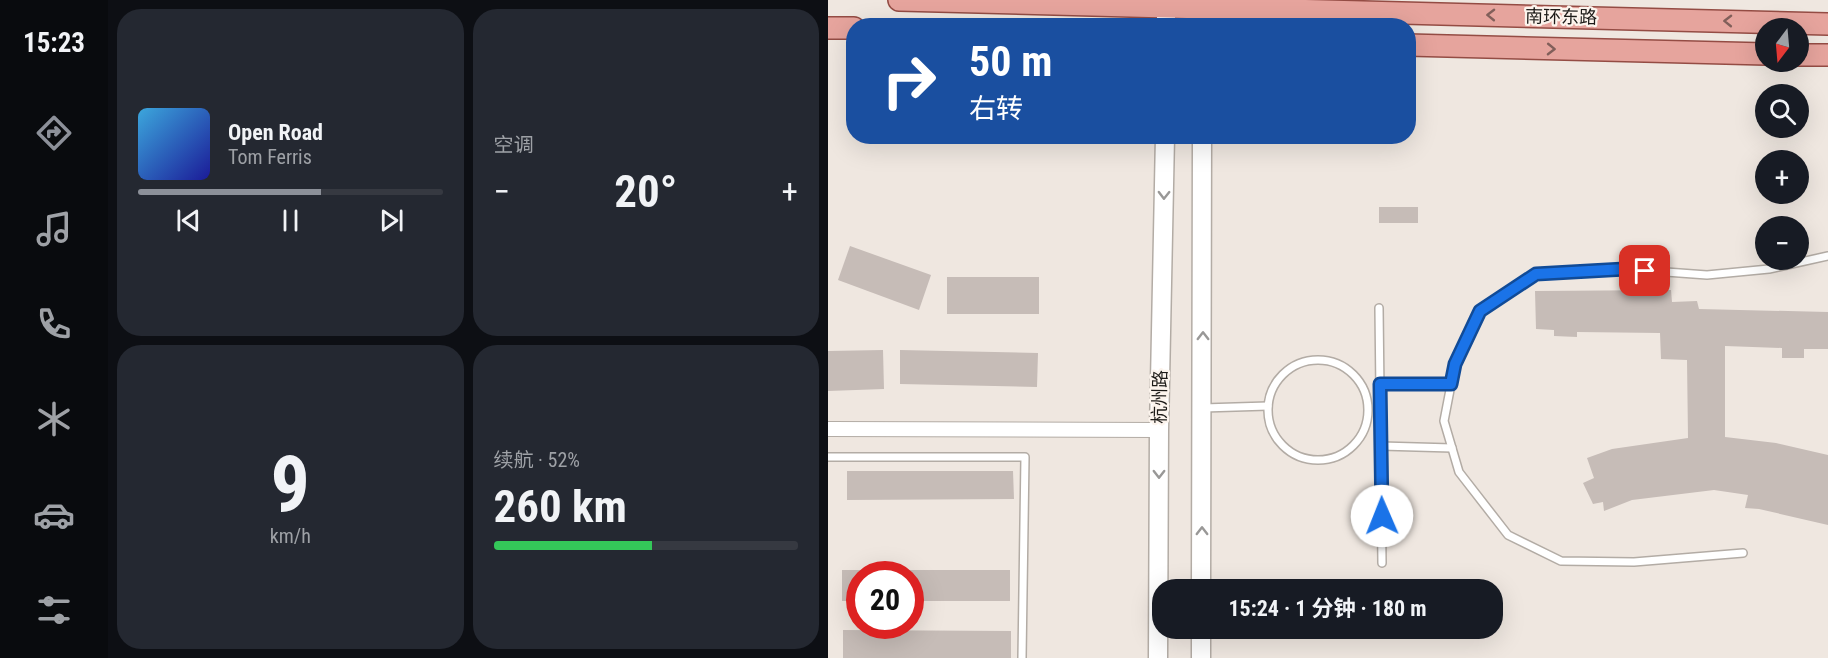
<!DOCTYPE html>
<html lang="zh">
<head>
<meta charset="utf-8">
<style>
	:root { --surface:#171b24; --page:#242831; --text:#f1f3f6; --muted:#9ea1a6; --line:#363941; --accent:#8c9099 }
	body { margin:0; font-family:"Roboto Condensed","Noto Sans SC",sans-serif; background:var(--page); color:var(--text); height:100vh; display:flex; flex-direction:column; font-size:22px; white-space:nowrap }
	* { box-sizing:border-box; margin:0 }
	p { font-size:20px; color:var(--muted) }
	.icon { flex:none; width:33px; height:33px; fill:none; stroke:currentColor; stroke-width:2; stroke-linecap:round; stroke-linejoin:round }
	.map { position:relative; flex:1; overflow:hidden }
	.side { display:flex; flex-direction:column; gap:9px; padding:9px; background:#0d0f14; width:720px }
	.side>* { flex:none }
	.banner { position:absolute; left:18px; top:18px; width:570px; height:126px; border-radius:24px; box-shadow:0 6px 24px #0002; background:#1a4fa0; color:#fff; overflow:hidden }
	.needle { width:39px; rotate:196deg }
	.tools { position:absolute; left:927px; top:18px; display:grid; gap:12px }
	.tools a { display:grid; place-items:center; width:54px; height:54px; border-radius:50%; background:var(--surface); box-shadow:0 6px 24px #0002; font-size:30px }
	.speed { position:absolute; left:18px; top:561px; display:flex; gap:12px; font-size:30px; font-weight:700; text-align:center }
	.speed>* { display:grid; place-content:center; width:78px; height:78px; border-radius:50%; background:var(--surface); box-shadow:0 6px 24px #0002; line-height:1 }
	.speed .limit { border:9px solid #d22; background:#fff; color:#111 }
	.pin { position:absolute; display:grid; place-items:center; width:51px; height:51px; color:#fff; margin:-26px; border-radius:12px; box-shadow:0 3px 9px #0006 }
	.me { position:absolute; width:66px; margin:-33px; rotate:359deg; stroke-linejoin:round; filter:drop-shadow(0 0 4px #0008) }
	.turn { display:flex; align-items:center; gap:21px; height:126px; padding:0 24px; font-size:27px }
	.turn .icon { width:78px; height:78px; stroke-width:2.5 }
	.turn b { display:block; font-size:42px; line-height:51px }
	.big { font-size:45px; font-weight:700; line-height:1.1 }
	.side .card { flex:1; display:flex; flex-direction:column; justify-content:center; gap:9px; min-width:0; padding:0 21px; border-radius:24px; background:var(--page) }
	.side .dial { align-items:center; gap:0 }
	.dial b { font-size:78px; line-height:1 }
	.song { display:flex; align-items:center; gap:18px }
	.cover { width:72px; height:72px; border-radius:9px; background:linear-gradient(135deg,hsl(200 70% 55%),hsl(240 70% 35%)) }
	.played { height:6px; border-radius:3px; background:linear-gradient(90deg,var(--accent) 60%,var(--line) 60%) }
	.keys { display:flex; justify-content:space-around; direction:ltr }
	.heat { display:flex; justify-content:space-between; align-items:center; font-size:33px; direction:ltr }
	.charge { height:9px; border-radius:4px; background:linear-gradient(90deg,#34c759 52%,var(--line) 0) }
	.side .tiles { flex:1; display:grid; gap:9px; grid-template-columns:repeat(2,1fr) }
	.trip { position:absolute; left:324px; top:579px; width:351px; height:60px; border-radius:24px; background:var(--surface); box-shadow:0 6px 24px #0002; font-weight:700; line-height:60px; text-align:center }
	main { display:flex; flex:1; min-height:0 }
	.tabs { display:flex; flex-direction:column; width:108px; justify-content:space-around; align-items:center; background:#090b0e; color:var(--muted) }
	.tabs .icon { width:42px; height:42px }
	.tabs .current { color:var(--accent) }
	.tabs b { font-size:27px; color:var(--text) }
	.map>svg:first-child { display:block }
	.building { fill:#c6bcb7 }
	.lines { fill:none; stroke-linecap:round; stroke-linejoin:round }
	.lane-casing { stroke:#b3aca5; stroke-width:10 }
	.street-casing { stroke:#b3aca5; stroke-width:16 }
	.secondary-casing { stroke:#b3aca5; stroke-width:21 }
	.primary-casing { stroke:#944c44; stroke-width:24 }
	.lane { stroke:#fff; stroke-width:7 }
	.street { stroke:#fff; stroke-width:14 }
	.secondary { stroke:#fff; stroke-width:18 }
	.primary { stroke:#e6a49d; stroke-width:21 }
	.oneway { stroke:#815f5a }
	.oneway2 { stroke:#999897 }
	.route-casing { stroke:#114b97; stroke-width:15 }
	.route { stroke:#1a73e8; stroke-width:10 }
	.labels { text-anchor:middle; stroke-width:4.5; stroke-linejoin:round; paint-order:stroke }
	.street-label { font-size:18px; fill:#1c1a17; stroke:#fcf4ed }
</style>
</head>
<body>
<main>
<nav class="tabs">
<b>15:23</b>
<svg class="icon current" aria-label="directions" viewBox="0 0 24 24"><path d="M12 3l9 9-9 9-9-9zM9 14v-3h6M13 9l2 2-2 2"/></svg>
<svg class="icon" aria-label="music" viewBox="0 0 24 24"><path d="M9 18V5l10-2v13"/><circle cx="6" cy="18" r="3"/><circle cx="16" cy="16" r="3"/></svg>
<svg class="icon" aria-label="phone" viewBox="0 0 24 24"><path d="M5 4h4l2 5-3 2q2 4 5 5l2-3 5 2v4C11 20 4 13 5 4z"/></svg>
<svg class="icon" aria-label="climate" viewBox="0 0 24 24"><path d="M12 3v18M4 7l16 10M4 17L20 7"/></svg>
<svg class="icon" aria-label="car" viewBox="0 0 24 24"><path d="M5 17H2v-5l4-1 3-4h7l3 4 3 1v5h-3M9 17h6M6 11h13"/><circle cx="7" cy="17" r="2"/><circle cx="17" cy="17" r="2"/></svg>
<svg class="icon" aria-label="filters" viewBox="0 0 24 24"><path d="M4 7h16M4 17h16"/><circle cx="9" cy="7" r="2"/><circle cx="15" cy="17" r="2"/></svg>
</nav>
<section class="side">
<div class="tiles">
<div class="card">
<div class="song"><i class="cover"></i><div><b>Open Road</b><p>Tom Ferris</p></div></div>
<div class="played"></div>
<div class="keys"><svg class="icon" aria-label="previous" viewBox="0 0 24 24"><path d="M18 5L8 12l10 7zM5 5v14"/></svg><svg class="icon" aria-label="pause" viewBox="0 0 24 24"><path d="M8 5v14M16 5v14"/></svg><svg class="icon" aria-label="next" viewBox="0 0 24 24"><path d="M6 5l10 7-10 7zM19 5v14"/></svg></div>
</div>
<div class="card"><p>空调</p>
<div class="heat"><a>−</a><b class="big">20°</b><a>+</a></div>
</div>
<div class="card dial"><b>9</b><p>km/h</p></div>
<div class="card"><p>续航 · 52%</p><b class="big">260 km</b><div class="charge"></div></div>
</div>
</section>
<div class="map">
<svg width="1000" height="658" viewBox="0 0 1000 658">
	<rect width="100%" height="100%" fill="#efe7e0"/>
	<g class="building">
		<rect x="551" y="207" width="39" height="16"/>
		<path d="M22 246 103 275 91 310 10 280Z"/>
		<rect x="119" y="277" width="92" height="37"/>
		<path d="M843 290 844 302 869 301 871 309 1000 312V349H976V358H954V348L897 346V437L948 443 1000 455V525L931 509 917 508 920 495 886 490 804 500 776 511 775 502 765 504 755 483 766 478 759 458 784 449 860 438 859 360 833 359 832 333 749 332V337L726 336V330L708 329 707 291Z"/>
		<path d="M55 350 56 389 0 391V351Z"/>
		<path d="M72 350 210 353 209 387 72 384Z"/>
		<path d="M19 471H185L186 499 19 500Z"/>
		<path d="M14 570H182V601H82V574H32V601H14Z"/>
		<path d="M15 630 183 631V658H15Z"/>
	</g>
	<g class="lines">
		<defs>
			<g id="lane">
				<path d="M551 308 554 563"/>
				<circle cx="490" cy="410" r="50"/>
				<path d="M552 384H623"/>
				<path d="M375 408 440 406"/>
				<path d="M553 446 624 448"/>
				<path d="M0 457H197L194 658"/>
				<path d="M915 553 806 562 733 561 680 535 631 472 616 421 627 364 652 311 708 274 797 269 879 275 941 269 1000 256"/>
			</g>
			<path id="street" d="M0 429 331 430"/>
			<g id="secondary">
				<path d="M338 26V0"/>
				<path d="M375 26V0"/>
				<path d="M373 590 374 136"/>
				<path d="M330 658 331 430 337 136"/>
				<path d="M373 658V628"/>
			</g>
			<g id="primary">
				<path d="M71 0 1000 24"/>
				<path d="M0 28H26"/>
				<path d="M580 45 938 54"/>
				<path d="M970 55H1000"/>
			</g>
		</defs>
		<use href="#lane" class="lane-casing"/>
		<use href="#street" class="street-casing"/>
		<use href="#secondary" class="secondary-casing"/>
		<use href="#primary" class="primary-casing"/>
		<use href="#lane" class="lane"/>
		<use href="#street" class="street"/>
		<use href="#secondary" class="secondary"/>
		<use href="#primary" class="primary"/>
	</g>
	<defs><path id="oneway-chevron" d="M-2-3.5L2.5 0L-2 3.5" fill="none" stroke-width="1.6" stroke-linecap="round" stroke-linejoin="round" transform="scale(1.5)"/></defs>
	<g class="oneway">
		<use href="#oneway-chevron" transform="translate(663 15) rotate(-179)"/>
		<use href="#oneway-chevron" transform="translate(900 21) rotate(-179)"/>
		<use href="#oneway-chevron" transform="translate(723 49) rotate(1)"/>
	</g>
	<g class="oneway2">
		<use href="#oneway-chevron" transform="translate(336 195) rotate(91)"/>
		<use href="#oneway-chevron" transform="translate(375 336) rotate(-90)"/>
		<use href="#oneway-chevron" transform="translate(331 474) rotate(90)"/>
		<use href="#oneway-chevron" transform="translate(374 531) rotate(-90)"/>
	</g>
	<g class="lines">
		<defs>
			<path id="route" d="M554 516 552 384H623L627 364 652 311 708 274 797 269 817 271"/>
		</defs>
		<use href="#route" class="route-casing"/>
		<use href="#route" class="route"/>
	</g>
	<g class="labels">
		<g class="street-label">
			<text transform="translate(733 17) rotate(1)" y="6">南环东路</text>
			<text transform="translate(332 397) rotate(-89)" y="6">杭州路</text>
		</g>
	</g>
</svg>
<div class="tools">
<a><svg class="needle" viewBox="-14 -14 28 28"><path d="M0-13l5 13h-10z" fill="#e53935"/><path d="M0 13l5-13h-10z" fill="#9ea1a6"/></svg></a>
<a><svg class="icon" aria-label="search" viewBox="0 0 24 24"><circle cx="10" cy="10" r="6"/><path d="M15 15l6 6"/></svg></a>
<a>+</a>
<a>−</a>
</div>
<div class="speed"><div class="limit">20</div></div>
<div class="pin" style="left:817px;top:271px;background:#d93025"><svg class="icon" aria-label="arrive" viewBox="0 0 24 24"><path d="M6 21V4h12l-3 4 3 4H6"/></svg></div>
<svg class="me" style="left:554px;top:516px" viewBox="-20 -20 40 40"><circle r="19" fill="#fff"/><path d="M0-13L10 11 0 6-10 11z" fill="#1a73e8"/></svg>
<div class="trip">15:24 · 1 分钟 · 180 m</div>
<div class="banner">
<div class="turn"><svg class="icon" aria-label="right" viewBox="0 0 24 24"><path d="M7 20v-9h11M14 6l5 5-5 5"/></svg><div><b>50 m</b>右转</div></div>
</div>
</div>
</main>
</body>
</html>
